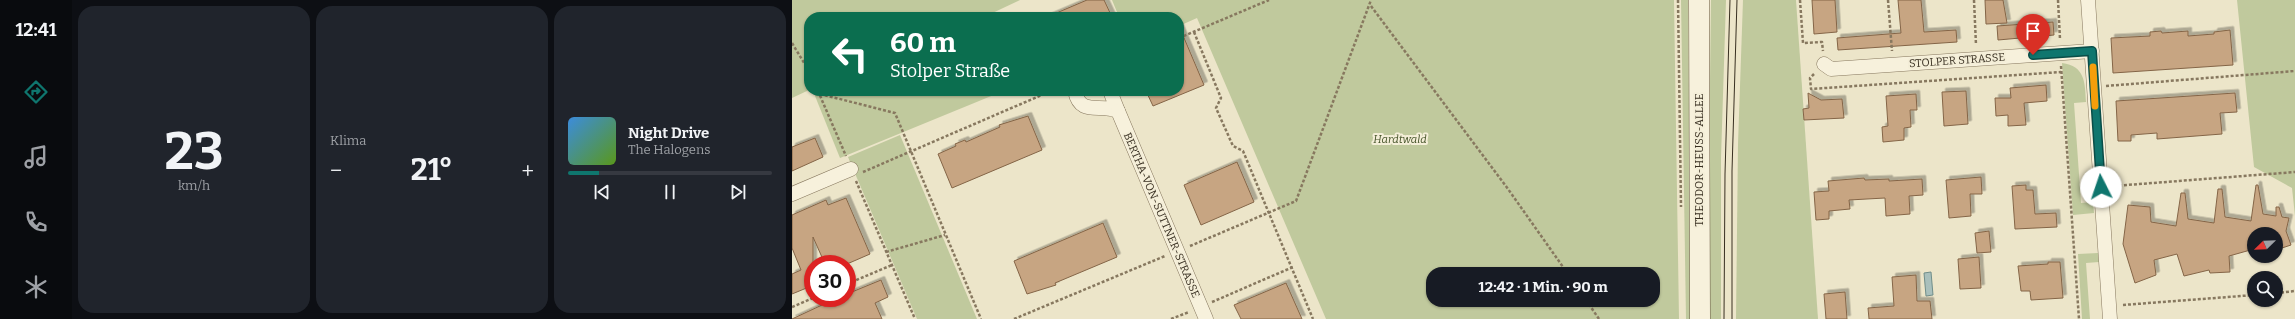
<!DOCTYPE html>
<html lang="de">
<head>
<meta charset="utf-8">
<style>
	:root { --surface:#171b24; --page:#20242c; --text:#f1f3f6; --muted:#9ea1a6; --line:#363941; --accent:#0f766e }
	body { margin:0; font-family:Bitter,serif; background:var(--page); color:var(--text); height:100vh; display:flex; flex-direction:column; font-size:15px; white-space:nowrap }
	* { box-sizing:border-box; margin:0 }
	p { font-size:13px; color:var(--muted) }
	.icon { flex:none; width:22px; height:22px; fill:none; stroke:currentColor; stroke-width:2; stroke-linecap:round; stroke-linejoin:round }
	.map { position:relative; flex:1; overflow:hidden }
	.drawer { display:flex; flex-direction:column; gap:6px; padding:6px; background:#0d0f14; width:720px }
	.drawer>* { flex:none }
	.hud { position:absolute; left:12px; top:12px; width:380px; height:84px; border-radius:16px; box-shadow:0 1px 3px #0004; background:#0b6e4f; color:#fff; overflow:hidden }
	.needle { width:26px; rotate:247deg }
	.fabs { position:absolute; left:1455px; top:227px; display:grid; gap:8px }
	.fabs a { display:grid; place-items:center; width:36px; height:36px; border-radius:50%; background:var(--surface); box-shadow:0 1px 3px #0004; font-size:20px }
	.speed { position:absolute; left:12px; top:255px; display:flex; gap:8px; font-size:20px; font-weight:700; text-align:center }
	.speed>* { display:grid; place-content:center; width:52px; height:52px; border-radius:50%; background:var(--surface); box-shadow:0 1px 3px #0004; line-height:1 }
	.speed .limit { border:6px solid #d22; background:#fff; color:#111 }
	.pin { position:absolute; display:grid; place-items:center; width:34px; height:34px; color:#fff; margin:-41px -17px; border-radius:50% 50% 50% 0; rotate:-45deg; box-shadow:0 0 4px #0007 }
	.pin .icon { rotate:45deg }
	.me { position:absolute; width:44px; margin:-22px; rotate:356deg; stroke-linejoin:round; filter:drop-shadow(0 0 3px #0008) }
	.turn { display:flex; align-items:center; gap:14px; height:84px; padding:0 20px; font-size:18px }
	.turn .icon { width:52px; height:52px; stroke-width:2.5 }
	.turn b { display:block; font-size:28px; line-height:34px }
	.big { font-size:30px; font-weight:700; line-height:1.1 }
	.drawer .card { flex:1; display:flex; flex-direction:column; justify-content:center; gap:6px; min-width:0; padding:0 14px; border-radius:16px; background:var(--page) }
	.drawer .dial { align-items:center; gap:0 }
	.dial b { font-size:52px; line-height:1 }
	.song { display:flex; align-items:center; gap:12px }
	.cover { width:48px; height:48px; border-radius:6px; background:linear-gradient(135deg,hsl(210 70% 55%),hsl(90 70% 35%)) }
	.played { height:4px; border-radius:2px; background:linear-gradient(90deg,var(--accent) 15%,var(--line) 15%) }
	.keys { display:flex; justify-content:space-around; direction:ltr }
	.heat { display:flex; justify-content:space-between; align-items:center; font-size:22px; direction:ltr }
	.drawer .tiles { flex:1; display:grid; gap:6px; grid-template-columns:repeat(3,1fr) }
	.trip { position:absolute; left:634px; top:267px; width:234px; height:40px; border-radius:16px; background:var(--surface); box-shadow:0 1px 3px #0004; font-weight:700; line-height:40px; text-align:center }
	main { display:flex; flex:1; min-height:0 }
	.menu { display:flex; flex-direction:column; width:72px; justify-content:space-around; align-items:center; background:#090b0e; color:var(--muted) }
	.menu .icon { width:28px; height:28px }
	.menu .active { color:var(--accent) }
	.menu b { font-size:18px; color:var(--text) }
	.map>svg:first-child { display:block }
	.green { fill:#c0c99d; fill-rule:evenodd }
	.water { fill:#a9c0bc; stroke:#708e8a }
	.building { fill:#c7a582; stroke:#846547; filter:url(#shadow) }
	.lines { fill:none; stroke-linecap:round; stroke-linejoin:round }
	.minor-casing { stroke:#87785f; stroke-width:15 }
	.secondary-casing { stroke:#695942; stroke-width:21 }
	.path { stroke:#87785f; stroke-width:2.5; stroke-dasharray:3 2; stroke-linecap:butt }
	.minor { stroke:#f7f1dc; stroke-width:14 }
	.secondary { stroke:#f7f1dc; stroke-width:20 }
	.tram { stroke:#382f21; stroke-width:1 }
	.route-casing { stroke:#0a4d48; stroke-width:10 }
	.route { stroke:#0f766e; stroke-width:7 }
	.slow { stroke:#f59e0b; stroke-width:7 }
	.labels { text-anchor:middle; stroke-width:4; stroke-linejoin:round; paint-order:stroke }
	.street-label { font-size:11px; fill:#382f21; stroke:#f4eed8 }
	.park-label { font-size:11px; font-style:italic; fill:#455329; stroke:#f4eed8 }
</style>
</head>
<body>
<main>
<nav class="menu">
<b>12:41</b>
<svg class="icon active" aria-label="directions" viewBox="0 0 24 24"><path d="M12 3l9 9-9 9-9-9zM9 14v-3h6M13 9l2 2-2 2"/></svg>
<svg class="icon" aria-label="music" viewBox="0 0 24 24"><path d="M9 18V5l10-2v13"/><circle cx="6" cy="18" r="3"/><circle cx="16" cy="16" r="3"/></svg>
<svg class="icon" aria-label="phone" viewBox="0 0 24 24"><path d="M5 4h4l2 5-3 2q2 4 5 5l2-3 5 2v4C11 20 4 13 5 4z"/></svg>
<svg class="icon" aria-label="climate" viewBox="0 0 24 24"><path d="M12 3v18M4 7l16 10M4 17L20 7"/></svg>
</nav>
<section class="drawer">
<div class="tiles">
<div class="card dial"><b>23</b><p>km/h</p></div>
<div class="card"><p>Klima</p>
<div class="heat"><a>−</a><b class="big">21°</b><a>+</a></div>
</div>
<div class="card">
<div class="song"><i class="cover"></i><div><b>Night Drive</b><p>The Halogens</p></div></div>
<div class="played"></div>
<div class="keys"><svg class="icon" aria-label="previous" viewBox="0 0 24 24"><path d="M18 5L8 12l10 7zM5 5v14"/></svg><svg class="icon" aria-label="pause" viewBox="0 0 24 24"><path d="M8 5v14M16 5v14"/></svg><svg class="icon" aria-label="next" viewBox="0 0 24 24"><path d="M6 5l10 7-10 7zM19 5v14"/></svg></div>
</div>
</div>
</section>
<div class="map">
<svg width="1503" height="319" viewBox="0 0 1503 319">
	<defs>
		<filter id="shadow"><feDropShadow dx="3.5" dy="-3.5" stdDeviation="0" flood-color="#0004"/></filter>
	</defs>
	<rect width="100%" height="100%" fill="#ece5c9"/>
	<g class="green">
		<path d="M0 0H228L192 17H17V90L0 98Z"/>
		<path d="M320 0H882L887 319H534L405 18 387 26V17H327ZM641 274H861V300H641Z"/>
		<path d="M889 0H896L899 319H894Z"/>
		<path d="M919 0H934L929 158V319H915Z"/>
		<path d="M951 0H1004L1026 319H944L946 144Z"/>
		<path d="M1445 0H1503V216L1500 188 1462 167Z"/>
		<path d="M1270 63C1293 66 1293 82 1294 102L1282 103 1289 203 1301 202 1302 213 1281 215Z"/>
		<path d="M21 91H209V92L48 158Z"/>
		<path d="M108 135 185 319H125L56 157Z"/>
		<path d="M1306 253 1307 262 1294 263 1298 319H1290L1286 254Z"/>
	</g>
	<path class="water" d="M1139 272 1141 295 1134 296 1132 273Z"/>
	<g class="building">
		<path d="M295 0H312L320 17H255Z"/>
		<path d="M1020 0H1043L1045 32 1022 34Z"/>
		<path d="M1106 0H1129L1132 32 1164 30 1165 42 1046 50 1045 38 1109 33Z"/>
		<path d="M1193 0H1211L1215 23 1194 24Z"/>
		<path d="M1261 22 1262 35 1206 40 1205 26Z"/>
		<path d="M387 26 412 85 361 106 354 91H387Z"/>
		<path d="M1438 30 1441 65 1321 73 1319 38 1358 36V32L1369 31 1370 33 1396 31V36L1422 34V32Z"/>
		<path d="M1254 85 1255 101 1232 103 1234 125 1216 126V115L1204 116 1203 98H1219L1218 88Z"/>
		<path d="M1174 91 1176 124 1152 126 1150 92Z"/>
		<path d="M1016 93 1029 100 1050 99 1052 118 1012 120 1011 109 1017 108Z"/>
		<path d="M1443 93 1445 112 1428 113 1430 134 1365 139V133L1339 135V141H1326L1324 101Z"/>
		<path d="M1124 94 1125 110H1118L1119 127 1112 128V140L1091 142 1090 127 1096 126 1094 96Z"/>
		<path d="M236 116 250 150 160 188 146 154 164 146 163 144 173 140 174 142 208 127 207 125Z"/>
		<path d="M23 138 31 157 0 171V147Z"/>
		<path d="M445 162 462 202 409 225 392 185Z"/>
		<path d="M1189 177 1190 194H1178L1179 216 1157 218 1154 180Z"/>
		<path d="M1072 178 1073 180 1097 179V181L1130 179 1131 195 1117 196 1118 214 1094 216 1093 198 1057 200 1058 209 1037 211V219L1024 220 1022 192 1037 191 1036 181Z"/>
		<path d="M1234 185V190H1241L1243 214 1264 213 1265 227 1223 229 1220 186Z"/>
		<path d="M1464 185H1466L1471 214 1484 216V207H1487L1490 217 1497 218 1494 231 1499 245 1484 250V234H1462V249L1437 256 1438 272 1418 273 1417 270 1392 276 1385 254 1362 260 1364 275 1343 283 1331 244 1336 205 1358 207 1359 222 1384 226 1389 193H1393L1396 219 1422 223 1426 189H1430L1433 217 1459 221Z"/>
		<path d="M54 198 78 254 55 264H33L21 237V297L17 287 0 294V274L9 270 0 248V215L34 200 36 205Z"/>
		<path d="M311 223 325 257 263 283 264 285 235 294 222 261Z"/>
		<path d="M1197 231 1199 252 1185 253 1183 233Z"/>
		<path d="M1187 257 1189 288 1168 289 1166 259Z"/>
		<path d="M1256 262H1268L1271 298 1239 300 1238 291H1229L1226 266 1256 264Z"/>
		<path d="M1124 275 1125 301H1138L1140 319H1077L1076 308 1102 306 1100 277Z"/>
		<path d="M89 280 96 297 83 303 90 319H0L45 298H55V294Z"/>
		<path d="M494 283 510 319H449L442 305Z"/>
		<path d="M1053 292 1055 319H1034L1032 294Z"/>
	</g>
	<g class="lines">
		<defs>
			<g id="minor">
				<path d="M1296 0 1318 319"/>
				<path d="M1032 64 1039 69 1300 51"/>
				<path d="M283 91C288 117 308 103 326 111L318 91"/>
				<path d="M326 111 414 319"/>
				<path d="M0 194 59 169"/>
			</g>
			<path id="secondary" d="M907 0 908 319"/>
		</defs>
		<use href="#minor" class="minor-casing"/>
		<use href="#secondary" class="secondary-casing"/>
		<g class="path">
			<path d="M886 0 889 207"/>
			<path d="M1008 0 1011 43 1030 42 1031 51"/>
			<path d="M1096 0 1100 51"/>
			<path d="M1182 0 1184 45"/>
			<path d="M1266 0 1268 39"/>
			<path d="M579 6 716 189 776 274"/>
			<path d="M402 32 429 98 424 108 441 146 451 151 521 319"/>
			<path d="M387 38 477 0"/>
			<path d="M0 43 17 71"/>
			<path d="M1269 66 1287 319"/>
			<path d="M1022 74 1018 78 1019 89 1269 72"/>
			<path d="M1314 86 1503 71"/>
			<path d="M26 91 54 156"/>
			<path d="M28 94 103 113 189 319"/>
			<path d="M71 172 259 91"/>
			<path d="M64 181 123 319"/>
			<path d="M1322 186 1503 172"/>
			<path d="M398 246 504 201 579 0"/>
			<path d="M94 252 153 235"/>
			<path d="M55 284 100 265"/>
			<path d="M1484 293 1503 291"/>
			<path d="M794 300 807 319"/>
			<path d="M420 302 501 267"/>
			<path d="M1331 305 1462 295"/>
			<path d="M0 307 21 298"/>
			<path d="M222 319 373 256"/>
			<path d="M379 319 397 312"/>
		</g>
		<use href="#minor" class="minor"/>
		<use href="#secondary" class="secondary"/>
		<g class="tram">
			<path d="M932 319 933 174 938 0"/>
			<path d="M940 319V171L945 0"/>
		</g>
	</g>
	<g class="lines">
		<defs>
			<path id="route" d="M1241 55 1300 51 1309 187"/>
		</defs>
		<use href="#route" class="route-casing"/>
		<use href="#route" class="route"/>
		<path class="slow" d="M1301 67 1303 106"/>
	</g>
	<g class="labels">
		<g class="street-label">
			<text transform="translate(1165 60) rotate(-4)" y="4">STOLPER STRASSE</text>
			<text transform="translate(907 160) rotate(-90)" y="4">THEODOR-HEUSS-ALLEE</text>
			<text transform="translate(370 215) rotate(67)" y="4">BERTHA-VON-SUTTNER-STRASSE</text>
		</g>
		<g class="park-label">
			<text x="608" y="143">Hardtwald</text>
		</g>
	</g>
</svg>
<div class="fabs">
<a><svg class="needle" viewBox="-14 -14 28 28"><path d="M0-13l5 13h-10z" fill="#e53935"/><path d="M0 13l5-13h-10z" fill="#9ea1a6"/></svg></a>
<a><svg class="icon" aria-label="search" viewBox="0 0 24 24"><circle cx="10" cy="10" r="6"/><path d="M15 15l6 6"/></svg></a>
</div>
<div class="speed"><div class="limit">30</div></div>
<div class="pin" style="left:1241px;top:55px;background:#d93025"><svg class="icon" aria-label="arrive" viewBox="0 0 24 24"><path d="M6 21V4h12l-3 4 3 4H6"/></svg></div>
<svg class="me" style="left:1309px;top:187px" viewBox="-20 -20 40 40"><circle r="19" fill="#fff"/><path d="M0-13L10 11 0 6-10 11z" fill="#0f766e"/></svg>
<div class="trip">12:42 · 1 Min. · 90 m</div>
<div class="hud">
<div class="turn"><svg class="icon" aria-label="left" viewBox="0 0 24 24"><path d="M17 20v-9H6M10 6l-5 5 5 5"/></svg><div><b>60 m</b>Stolper Straße</div></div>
</div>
</div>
</main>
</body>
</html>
